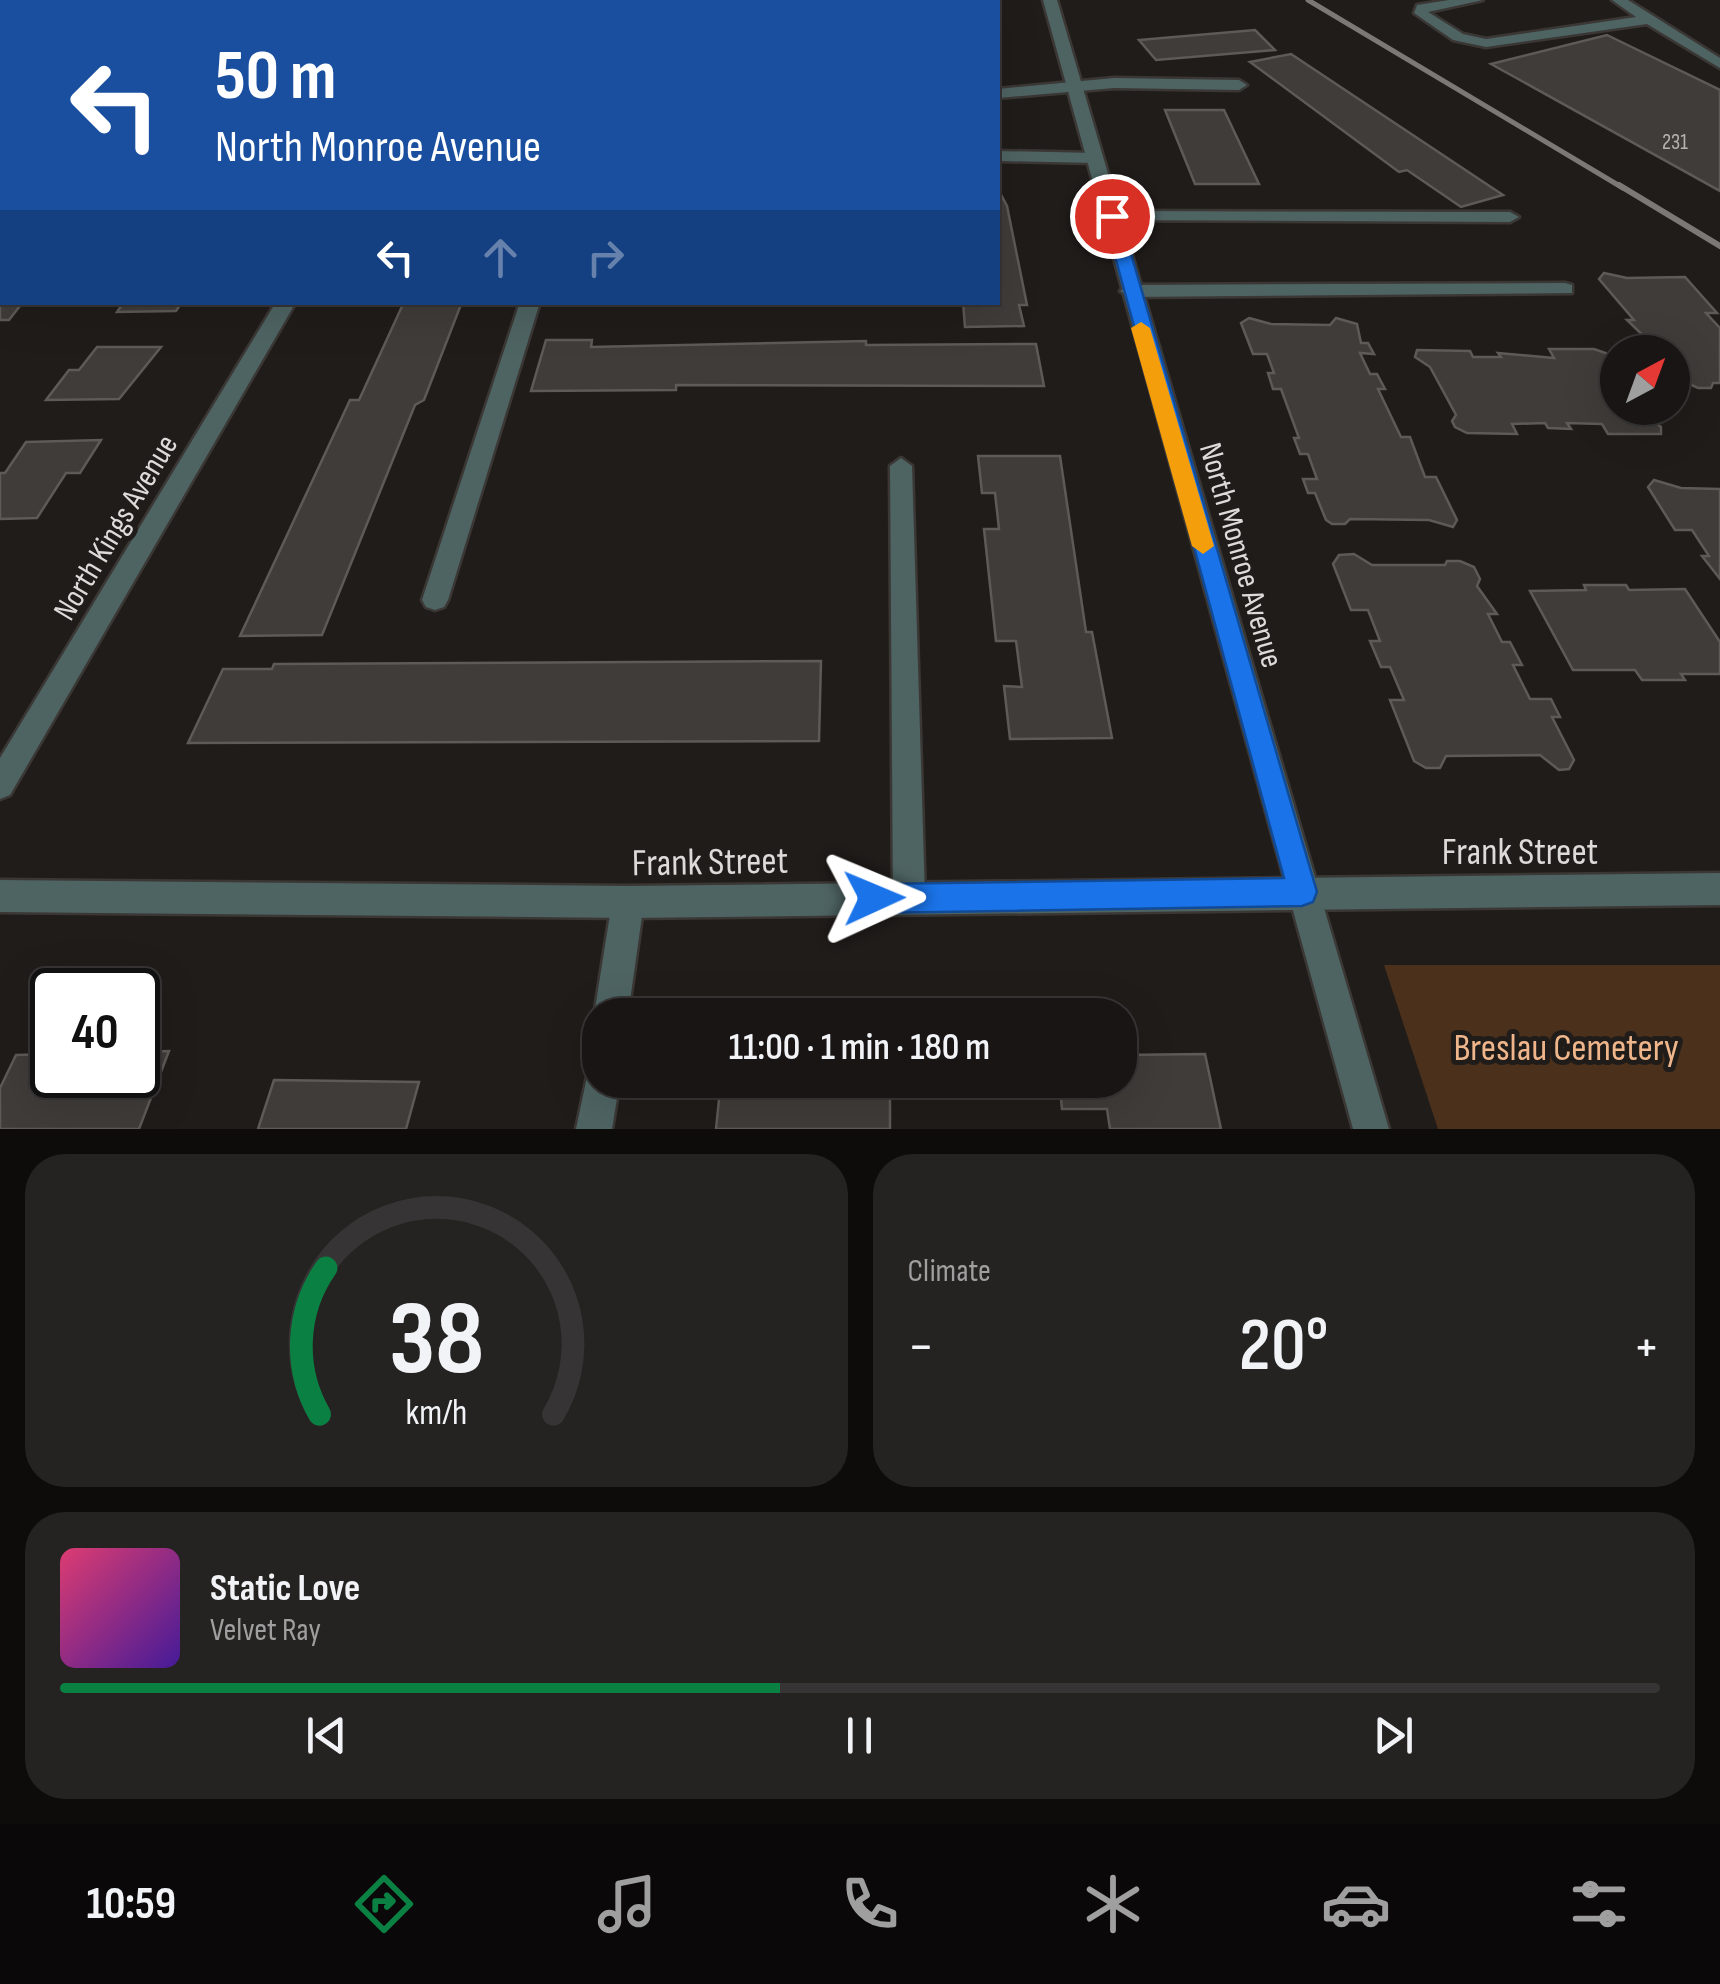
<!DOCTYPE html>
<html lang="en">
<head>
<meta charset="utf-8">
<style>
	:root { --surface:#181514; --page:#252222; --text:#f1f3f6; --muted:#9f9fa0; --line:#363434; --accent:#0b8043 }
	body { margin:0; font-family:"Sofia Sans Condensed",sans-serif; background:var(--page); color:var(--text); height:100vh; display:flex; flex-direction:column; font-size:38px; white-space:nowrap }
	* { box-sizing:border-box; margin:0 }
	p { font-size:32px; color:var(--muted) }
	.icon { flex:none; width:55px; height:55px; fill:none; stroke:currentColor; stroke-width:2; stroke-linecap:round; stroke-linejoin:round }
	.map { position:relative; height:1129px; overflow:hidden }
	.panel { display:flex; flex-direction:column; gap:25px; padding:25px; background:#0d0c0b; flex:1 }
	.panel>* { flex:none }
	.top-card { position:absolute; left:0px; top:0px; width:1000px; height:305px; box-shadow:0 10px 40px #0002,0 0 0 2px var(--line); background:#1a4fa0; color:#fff; overflow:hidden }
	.needle { width:65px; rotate:41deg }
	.fabs { position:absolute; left:1600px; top:335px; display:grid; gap:20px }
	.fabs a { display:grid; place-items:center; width:90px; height:90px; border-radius:50%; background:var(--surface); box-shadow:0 10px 40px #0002,0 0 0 2px var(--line); font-size:50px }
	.speed { position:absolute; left:30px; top:968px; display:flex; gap:20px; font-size:50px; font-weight:700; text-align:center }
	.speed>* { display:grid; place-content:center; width:130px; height:130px; border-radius:50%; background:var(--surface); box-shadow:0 10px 40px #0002,0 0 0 2px var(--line); line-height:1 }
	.speed .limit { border:5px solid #111; border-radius:15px; background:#fff; color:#111 }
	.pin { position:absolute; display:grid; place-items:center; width:85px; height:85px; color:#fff; margin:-42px; border:5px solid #fff; border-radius:50%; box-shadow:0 2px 10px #0007 }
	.me { position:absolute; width:110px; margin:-55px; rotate:89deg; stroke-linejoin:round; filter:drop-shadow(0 0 8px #0008) }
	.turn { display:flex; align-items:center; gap:35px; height:210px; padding:0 50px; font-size:45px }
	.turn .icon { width:130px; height:130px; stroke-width:2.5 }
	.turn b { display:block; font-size:70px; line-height:85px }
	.lanes { display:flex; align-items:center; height:95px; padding:0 50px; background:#0003; justify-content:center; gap:50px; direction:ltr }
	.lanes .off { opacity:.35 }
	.big { font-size:75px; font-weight:600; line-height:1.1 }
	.panel .tile { flex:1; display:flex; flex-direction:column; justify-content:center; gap:15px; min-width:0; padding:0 35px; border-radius:40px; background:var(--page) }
	.panel .dial { align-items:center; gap:0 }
	.dial svg { height:260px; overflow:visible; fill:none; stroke:var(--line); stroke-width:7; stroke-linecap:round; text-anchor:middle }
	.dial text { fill:var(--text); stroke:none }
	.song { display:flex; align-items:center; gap:30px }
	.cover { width:120px; height:120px; border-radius:15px; background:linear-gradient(135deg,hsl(340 70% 55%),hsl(260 70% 35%)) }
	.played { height:10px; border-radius:5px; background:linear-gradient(90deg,var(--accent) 45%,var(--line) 45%) }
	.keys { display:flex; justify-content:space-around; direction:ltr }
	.heat { display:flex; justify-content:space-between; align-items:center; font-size:55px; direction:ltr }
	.panel .tiles { flex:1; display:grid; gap:25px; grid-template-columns:1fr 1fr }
	.tile:last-child { grid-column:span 2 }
	.trip { position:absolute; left:582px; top:998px; width:555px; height:100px; border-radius:40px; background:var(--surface); box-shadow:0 10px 40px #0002,0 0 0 2px var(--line); font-weight:600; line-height:100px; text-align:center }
	.tabs { display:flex; height:160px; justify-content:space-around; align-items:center; background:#0a0808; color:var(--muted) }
	.tabs .icon { width:70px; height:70px }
	.tabs .active { color:var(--accent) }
	.tabs b { font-size:45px; color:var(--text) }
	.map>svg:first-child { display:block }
	.green { fill:#4b301b }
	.building { fill:#3f3c39; stroke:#5e5a57; stroke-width:2.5 }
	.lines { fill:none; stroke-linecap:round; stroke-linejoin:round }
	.service-casing { stroke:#3a3735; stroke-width:5 }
	.minor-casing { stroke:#3a3735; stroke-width:5 }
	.tertiary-casing { stroke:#3a3735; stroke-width:5 }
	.trunk-casing { stroke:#3a3735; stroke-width:4 }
	.service { fill:#4e6463; fill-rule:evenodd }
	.minor { fill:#4e6463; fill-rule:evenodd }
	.tertiary { fill:#4e6463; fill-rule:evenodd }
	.trunk { fill:#88bcb8; fill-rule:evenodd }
	.rail-far1 { stroke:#7b7876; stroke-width:5 }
	.rail { stroke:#7b7876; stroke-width:6 }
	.route { fill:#1a73e8; stroke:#114b97; stroke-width:2.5 }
	.slow { fill:#f59e0b }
	.labels { text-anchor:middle; stroke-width:10; stroke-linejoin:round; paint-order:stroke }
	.far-number-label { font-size:22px; fill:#b6b3b1 }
	.street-label { font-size:32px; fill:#dddbd9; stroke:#201c1a }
	.near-street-label { font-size:38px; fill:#dddbd9; stroke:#201c1a }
	.near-park-label { font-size:38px; fill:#f0b68b; stroke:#201c1a }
</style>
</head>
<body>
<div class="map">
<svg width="1720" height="1129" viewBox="0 0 1720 1129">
	<rect width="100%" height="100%" fill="#201c1a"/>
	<path class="green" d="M1384 965H1720V1129H1438Z"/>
	<g class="building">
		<path d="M1255 30 1275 50 1156 60 1139 40Z"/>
		<path d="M1607 35 1720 90V191L1491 64Z"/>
		<path d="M1291 54 1503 195 1461 207 1407 170 1399 172 1250 62Z"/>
		<path d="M1165 110H1224L1259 184H1195Z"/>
		<path d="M998 189 1007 206 1027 305H1019L1024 326 965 327 963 302H998Z"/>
		<path d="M0 266 2 302H23L9 320H0Z"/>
		<path d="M1604 273 1627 278 1685 277 1717 313H1706L1720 328V383H1713L1711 388H1698L1685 382 1672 368V352H1660L1627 320H1634L1599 279Z"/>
		<path d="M124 302H182L176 311 117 312Z"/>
		<path d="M404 302H462L424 400 415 405 322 635 240 636 350 400H359Z"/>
		<path d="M1249 318 1271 324 1330 325 1336 318 1357 324 1361 343H1368L1374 354 1360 353 1370 374H1377L1385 389H1378L1401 437H1410L1425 477H1436L1457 520 1453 527 1429 520 1350 519 1345 524H1332L1326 520 1315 493H1308L1303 479H1317L1308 454H1300L1294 438H1299L1281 389H1273L1268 373H1274L1267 354H1253L1241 323Z"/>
		<path d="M546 340H592L591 347 866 341V345L1036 344 1044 386 676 385V390L531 391Z"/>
		<path d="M97 347H161L119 399 46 400 69 370H79Z"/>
		<path d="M1549 349H1594L1608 354V363L1618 376V408H1640L1661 427V434H1608L1602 424 1567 423 1571 429 1548 428 1545 423 1512 424 1517 434 1467 433 1455 427 1452 421 1456 415 1430 367 1415 357 1417 350 1470 351 1473 357H1501L1498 353 1554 358Z"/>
		<path d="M101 440 80 473H66L37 518 0 519V473H5L26 442Z"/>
		<path d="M978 456H1060L1086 632H1092L1112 738 1010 739 1004 686 1022 687 1016 641H996L984 529H999L995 493H982Z"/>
		<path d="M1654 480 1681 488 1720 489V579L1702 556H1709L1692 530H1675L1648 487Z"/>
		<path d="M1354 554 1372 565H1445L1447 561H1460L1474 567 1480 579 1477 586 1497 614H1488L1502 642H1510L1522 665H1513L1530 699H1551L1560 717H1552L1574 760 1569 769 1559 770 1540 755 1446 756 1440 768H1426L1414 761 1390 700H1404L1390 667H1381L1370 641H1380L1368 610H1351L1333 564 1339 555Z"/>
		<path d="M1584 585H1626L1629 590 1685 589 1720 642V674H1681L1685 680H1642L1635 670H1573L1530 591 1586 590Z"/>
		<path d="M821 661 819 741 188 743 223 669H272L274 664Z"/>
		<path d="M169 1051 139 1129H0V1088L16 1055 52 1054V1075H138V1052Z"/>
		<path d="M1205 1054 1221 1129H1110L1107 1109H1062L1059 1080H1120V1055Z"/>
		<path d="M274 1080 419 1082 406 1129H258Z"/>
		<path d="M721 1080H890V1129H716Z"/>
	</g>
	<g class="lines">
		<defs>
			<g id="service">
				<path d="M875 0H889L890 2H877Z"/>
				<path d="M1449 0H1483L1428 12 1463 34 1486 39 1636 17 1612 0H1628L1720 58V68L1647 24 1486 47 1453 40 1414 13 1417 5Z"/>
				<rect x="0" y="64" width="2" height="8"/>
				<path d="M1114 78 1239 80 1247 85 1239 90 1114 88 998 98V89Z"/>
				<path d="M2 95V106L0 107V96Z"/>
				<rect x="0" y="120" width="2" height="10"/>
				<path d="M998 151 1095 153 1103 158 1095 163 998 161Z"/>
				<path d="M1112 211 1510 212 1519 217 1510 222 1106 220V212Z"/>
				<path d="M1565 283 1572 285V293L1130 297 1120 291 1130 285Z"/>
				<path d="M520 302H540L448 600 444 607 435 610 426 607 422 600Z"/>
				<path d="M901 458 912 466 925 898 920 909 909 914 898 909 893 898 890 466Z"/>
			</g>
			<g id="minor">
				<path d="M1043 0H1057L1389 1129H1353Z"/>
				<path d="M276 302H296L10 795 0 799V758Z"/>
				<path d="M628 886 639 891 644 902 628 1015H600V1028L594 1015 612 902 617 891Z"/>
				<path d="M600 1063V1080H620L612 1129H576L589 1067Z"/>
			</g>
			<path id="tertiary" d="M1720 873V905L628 918 0 912V880L628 886Z"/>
			<rect id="trunk" x="0" y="24" width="2" height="10"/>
		</defs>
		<use href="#service" class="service-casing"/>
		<use href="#minor" class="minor-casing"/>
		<use href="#tertiary" class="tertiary-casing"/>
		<use href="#trunk" class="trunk-casing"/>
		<use href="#service" class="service"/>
		<use href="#minor" class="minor"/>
		<use href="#tertiary" class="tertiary"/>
		<use href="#trunk" class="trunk"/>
		<path class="rail-far1" d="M1308 0 1623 188"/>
		<path class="rail" d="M1619 185 1720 246"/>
	</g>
	<path class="route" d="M1112 212 1120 216 1317 892 1313 902 1302 906 874 913 864 909 859 898 864 888 874 884 1284 878 1104 216Z"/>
	<path class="slow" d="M1141 322 1150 328 1214 546 1203 554 1192 546 1131 328Z"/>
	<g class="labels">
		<g class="far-number-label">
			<text x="1675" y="149">231</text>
		</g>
		<g class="street-label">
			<text transform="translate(115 527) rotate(-59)" y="11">North Kings Avenue</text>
			<text transform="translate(1242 555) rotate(74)" y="11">North Monroe Avenue</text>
		</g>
		<g class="near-street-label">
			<text x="1520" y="864">Frank Street</text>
			<text transform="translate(710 861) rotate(-1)" y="13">Frank Street</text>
		</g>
		<g class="near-park-label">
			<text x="1566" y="1060">Breslau Cemetery</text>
		</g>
	</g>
</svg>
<div class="fabs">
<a><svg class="needle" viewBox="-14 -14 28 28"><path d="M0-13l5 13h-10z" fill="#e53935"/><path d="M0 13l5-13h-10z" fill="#9f9fa0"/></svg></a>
</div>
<div class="speed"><div class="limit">40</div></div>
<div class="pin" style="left:1112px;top:216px;background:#d93025"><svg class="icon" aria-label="arrive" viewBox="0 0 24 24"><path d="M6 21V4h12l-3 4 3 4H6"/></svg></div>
<svg class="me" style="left:874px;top:898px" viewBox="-20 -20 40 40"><path d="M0-17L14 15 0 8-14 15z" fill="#1a73e8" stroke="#fff" stroke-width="4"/></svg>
<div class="trip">11:00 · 1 min · 180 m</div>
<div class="top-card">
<div class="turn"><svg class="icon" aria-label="left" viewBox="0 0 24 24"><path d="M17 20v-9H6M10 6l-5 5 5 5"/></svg><div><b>50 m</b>North Monroe Avenue</div></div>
<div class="lanes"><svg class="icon" aria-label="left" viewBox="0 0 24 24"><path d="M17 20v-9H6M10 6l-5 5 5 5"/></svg><svg class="icon off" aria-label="ahead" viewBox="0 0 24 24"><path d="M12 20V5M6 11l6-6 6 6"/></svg><svg class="icon off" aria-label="right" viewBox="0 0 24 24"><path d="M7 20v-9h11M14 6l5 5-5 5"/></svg></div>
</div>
</div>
<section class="panel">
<div class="tiles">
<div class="tile dial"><svg viewBox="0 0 100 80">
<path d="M14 69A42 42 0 1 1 86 69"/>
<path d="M14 69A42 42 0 0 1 16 24" stroke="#0b8043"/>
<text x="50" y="56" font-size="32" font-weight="700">38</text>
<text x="50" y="72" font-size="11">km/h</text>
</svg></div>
<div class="tile"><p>Climate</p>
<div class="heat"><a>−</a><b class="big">20°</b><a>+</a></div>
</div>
<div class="tile">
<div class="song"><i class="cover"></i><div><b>Static Love</b><p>Velvet Ray</p></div></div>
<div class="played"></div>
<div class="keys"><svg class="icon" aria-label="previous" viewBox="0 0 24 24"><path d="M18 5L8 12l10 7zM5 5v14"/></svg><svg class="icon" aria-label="pause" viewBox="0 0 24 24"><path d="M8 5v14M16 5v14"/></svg><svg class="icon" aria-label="next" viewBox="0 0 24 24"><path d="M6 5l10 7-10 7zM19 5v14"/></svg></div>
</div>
</div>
</section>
<nav class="tabs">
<b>10:59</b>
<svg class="icon active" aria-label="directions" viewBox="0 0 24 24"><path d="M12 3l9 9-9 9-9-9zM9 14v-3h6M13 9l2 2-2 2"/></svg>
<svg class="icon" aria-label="music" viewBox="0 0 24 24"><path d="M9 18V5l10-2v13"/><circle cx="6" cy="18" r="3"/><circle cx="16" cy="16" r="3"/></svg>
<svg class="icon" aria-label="phone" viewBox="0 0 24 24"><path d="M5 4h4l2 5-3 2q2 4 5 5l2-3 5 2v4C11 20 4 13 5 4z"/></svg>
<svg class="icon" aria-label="climate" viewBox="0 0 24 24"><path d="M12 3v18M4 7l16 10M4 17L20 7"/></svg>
<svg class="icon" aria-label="car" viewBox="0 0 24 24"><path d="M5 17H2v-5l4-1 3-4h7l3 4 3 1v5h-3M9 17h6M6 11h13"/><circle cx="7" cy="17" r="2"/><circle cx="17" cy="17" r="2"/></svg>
<svg class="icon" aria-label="filters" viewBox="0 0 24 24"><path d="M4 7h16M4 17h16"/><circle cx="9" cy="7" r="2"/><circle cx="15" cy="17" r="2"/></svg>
</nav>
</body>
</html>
